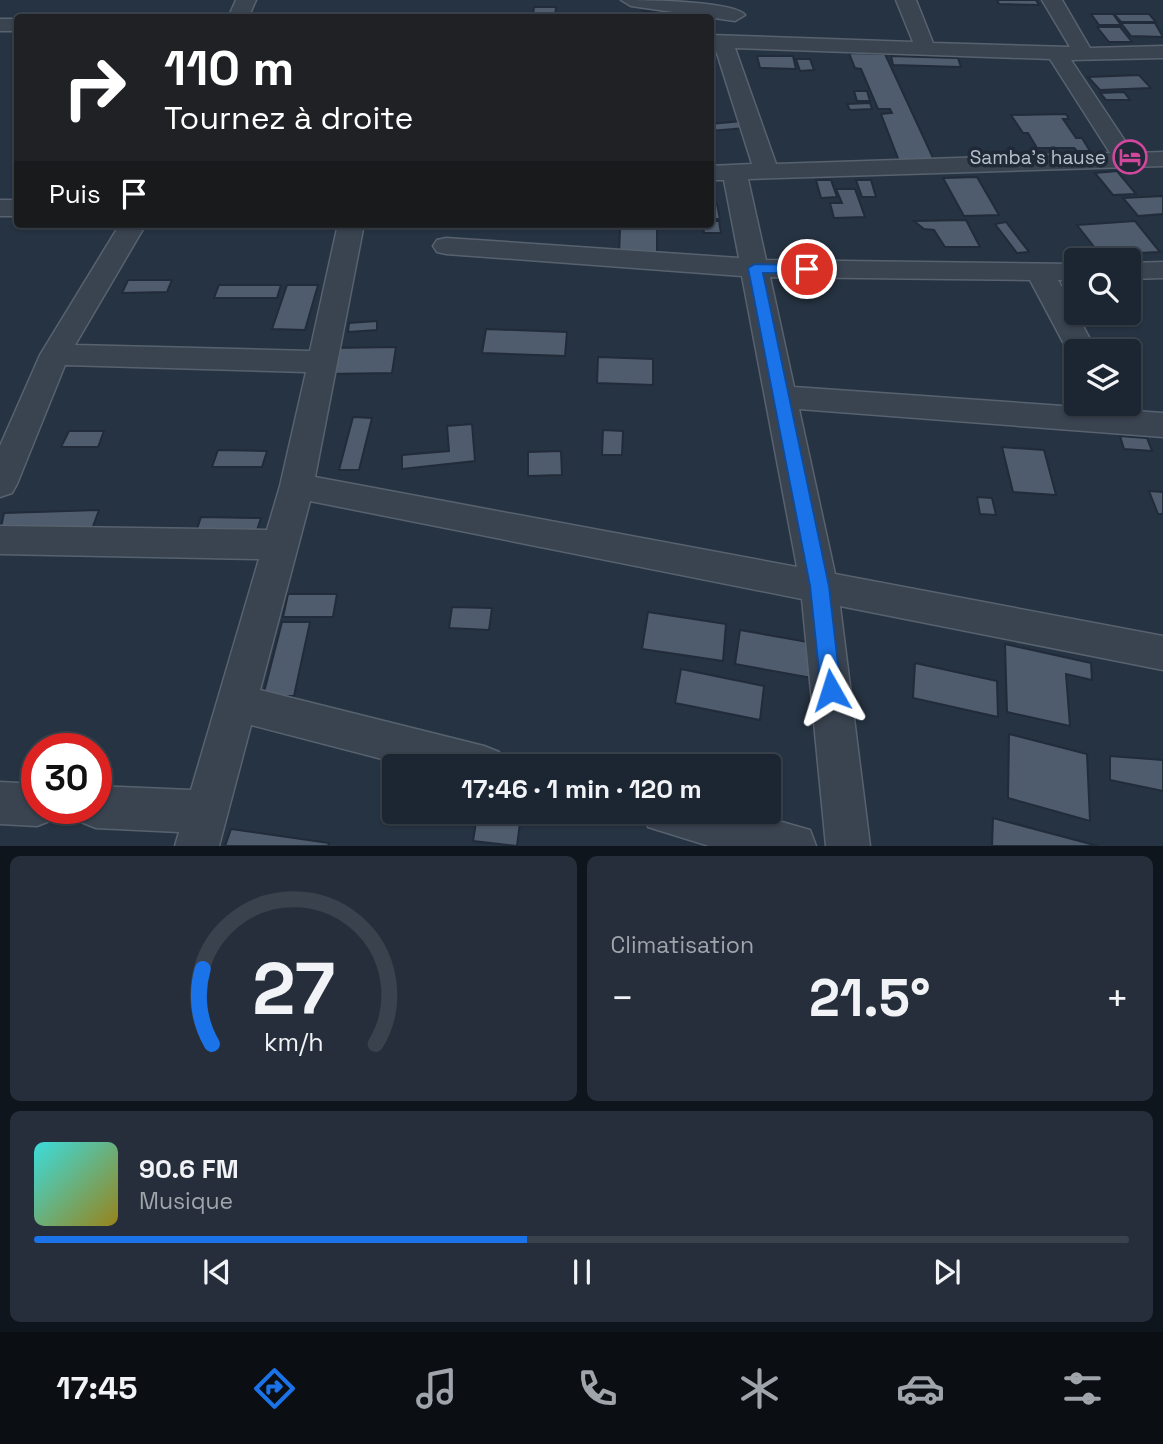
<!DOCTYPE html>
<html lang="fr">
<head>
<meta charset="utf-8">
<style>
	:root { --surface:#1c2632; --page:#252e3a; --text:#f1f3f6; --muted:#a0a5ac; --line:#3a434d; --accent:#1a73e8 }
	body { margin:0; font-family:"Space Grotesk",sans-serif; background:var(--page); color:var(--text); height:100vh; display:flex; flex-direction:column; font-size:26px; white-space:nowrap }
	* { box-sizing:border-box; margin:0 }
	p { font-size:23px; color:var(--muted) }
	.icon { flex:none; width:38px; height:38px; fill:none; stroke:currentColor; stroke-width:2; stroke-linecap:round; stroke-linejoin:round }
	.map { position:relative; height:846px; overflow:hidden }
	.details { display:flex; flex-direction:column; gap:10px; padding:10px; background:#0f151c; flex:1 }
	.details>* { flex:none }
	.top-card { position:absolute; left:14px; top:14px; width:700px; height:214px; border-radius:7px; box-shadow:0 2px 5px #0004,0 0 0 2px var(--line); background:#202124; color:#fff; overflow:hidden }
	.buttons { position:absolute; left:1064px; top:248px; display:grid; gap:14px }
	.buttons a { display:grid; place-items:center; width:77px; height:77px; border-radius:7px; background:var(--surface); box-shadow:0 2px 5px #0004,0 0 0 2px var(--line); font-size:35px }
	.speed { position:absolute; left:21px; top:733px; display:flex; gap:14px; font-size:35px; font-weight:700; text-align:center }
	.speed>* { display:grid; place-content:center; width:91px; height:91px; border-radius:50%; background:var(--surface); box-shadow:0 2px 5px #0004,0 0 0 2px var(--line); line-height:1 }
	.speed .limit { border:10px solid #d22; background:#fff; color:#111 }
	.pin { position:absolute; display:grid; place-items:center; width:60px; height:60px; color:#fff; margin:-30px; border:4px solid #fff; border-radius:50%; box-shadow:0 2px 7px #0007 }
	.me { position:absolute; width:77px; margin:-38px; rotate:354deg; stroke-linejoin:round; filter:drop-shadow(0 0 5px #0008) }
	.turn { display:flex; align-items:center; gap:24px; height:147px; padding:0 35px; font-size:32px }
	.turn .icon { width:91px; height:91px; stroke-width:2.5 }
	.turn b { display:block; font-size:49px; line-height:60px }
	.then { display:flex; align-items:center; height:66px; padding:0 35px; background:#0003; gap:14px; font-size:26px }
	.big { font-size:52px; font-weight:700; line-height:1.1 }
	.details .tile { flex:1; display:flex; flex-direction:column; justify-content:center; gap:10px; min-width:0; padding:0 24px; border-radius:10px; background:var(--page) }
	.details .dial { align-items:center; gap:0 }
	.dial svg { height:182px; overflow:visible; fill:none; stroke:var(--line); stroke-width:7; stroke-linecap:round; text-anchor:middle }
	.dial text { fill:var(--text); stroke:none }
	.song { display:flex; align-items:center; gap:21px }
	.cover { width:84px; height:84px; border-radius:10px; background:linear-gradient(135deg,hsl(180 70% 55%),hsl(50 70% 35%)) }
	.played { height:7px; border-radius:4px; background:linear-gradient(90deg,var(--accent) 45%,var(--line) 45%) }
	.keys { display:flex; justify-content:space-around; direction:ltr }
	.heat { display:flex; justify-content:space-between; align-items:center; font-size:38px; direction:ltr }
	.details .tiles { flex:1; display:grid; gap:10px; grid-template-columns:1fr 1fr }
	.tile:last-child { grid-column:span 2 }
	.trip { position:absolute; left:382px; top:754px; width:399px; height:70px; border-radius:7px; background:var(--surface); box-shadow:0 2px 5px #0004,0 0 0 2px var(--line); font-weight:700; line-height:70px; text-align:center }
	.dock { display:flex; height:112px; justify-content:space-around; align-items:center; background:#0b0f14; color:var(--muted) }
	.dock .icon { width:49px; height:49px }
	.dock .active { color:var(--accent) }
	.dock b { font-size:32px; color:var(--text) }
	.map>svg:first-child { display:block }
	.building { fill:#4f5c6d; stroke:#212b39; stroke-width:2 }
	.lines { fill:none; stroke-linecap:round; stroke-linejoin:round }
	.minor-casing { stroke:#58626f; stroke-width:3 }
	.minor { fill:#3a4451; fill-rule:evenodd }
	.route { fill:#1a73e8; stroke:#114b97; stroke-width:2 }
	.labels { text-anchor:middle; stroke-width:7; stroke-linejoin:round; paint-order:stroke }
	.far-poi-label { font-size:19px; fill:#b7c0cb; stroke:#1f2937; text-anchor:end }
</style>
</head>
<body>
<div class="map">
<svg width="1163" height="846" viewBox="0 0 1163 846">
	<rect width="100%" height="100%" fill="#263342"/>
	<g class="building">
		<path d="M997 0H1036L1039 5 999 4Z"/>
		<path d="M534 7H556L555 16 533 15Z"/>
		<path d="M642 11H664L666 18H643Z"/>
		<path d="M1091 14H1113L1121 25H1099Z"/>
		<path d="M1114 14H1149L1156 22H1121Z"/>
		<path d="M1121 23H1155L1163 37 1131 36Z"/>
		<path d="M1097 27H1120L1132 42H1109Z"/>
		<path d="M849 53 885 54 934 160 899 161 881 114 892 113 890 109H878L861 69 855 68Z"/>
		<path d="M757 56H793L796 69 760 68Z"/>
		<path d="M891 56 958 58 961 67 893 65Z"/>
		<path d="M796 59H810L814 70 800 71Z"/>
		<path d="M1139 75 1151 88 1100 90 1088 77Z"/>
		<path d="M854 91H867L870 101H857Z"/>
		<path d="M1124 92 1130 100H1106L1100 93Z"/>
		<path d="M870 103 872 109 850 110 847 104Z"/>
		<path d="M1066 114 1069 119H1063L1076 138H1082L1090 151H1077L1074 148H1037L1028 133H1023L1011 115Z"/>
		<path d="M742 121 746 128 710 131V124Z"/>
		<path d="M1117 171 1136 194 1113 195 1095 173Z"/>
		<path d="M977 177 999 215 964 216 943 178Z"/>
		<path d="M816 180H831L837 197 821 198Z"/>
		<path d="M856 180H871L876 197H862Z"/>
		<path d="M836 189H855L865 217 834 218 830 203H842Z"/>
		<path d="M1163 196V214L1138 216 1123 198Z"/>
		<path d="M710 204H717L720 219H710Z"/>
		<path d="M966 220 980 247H945L934 230 924 229 914 221Z"/>
		<path d="M710 221H719L721 233H704L703 224H710Z"/>
		<path d="M1135 221 1160 252 1116 254 1110 247 1095 248 1077 225Z"/>
		<path d="M1006 222 1029 252 1017 253 995 224Z"/>
		<path d="M596 224H657V257L619 256 620 229 596 228Z"/>
		<path d="M128 280H172L167 292 122 293Z"/>
		<path d="M219 285H281L277 298H214Z"/>
		<path d="M287 285H318L305 330 272 329Z"/>
		<path d="M377 321V330L348 332 349 323Z"/>
		<path d="M486 329 567 332 565 356 482 353Z"/>
		<path d="M396 347 392 373 325 374 331 348Z"/>
		<path d="M598 357 653 359V385L597 383Z"/>
		<path d="M353 417 372 418 359 470H339Z"/>
		<path d="M472 424 475 461 402 469V455L449 451 447 426Z"/>
		<path d="M603 430 623 431 622 455H602Z"/>
		<path d="M69 431H104L98 447H61Z"/>
		<path d="M1120 436 1147 438 1152 451 1124 449Z"/>
		<path d="M1002 447 1044 450 1056 495 1013 492Z"/>
		<path d="M218 450 267 451 262 467H212Z"/>
		<path d="M561 451 562 475 528 476V452Z"/>
		<path d="M1149 491 1163 492V514H1158Z"/>
		<path d="M977 497 992 498 996 515 980 514Z"/>
		<path d="M99 510 92 529 0 532 4 513Z"/>
		<path d="M201 517 261 518 256 533 196 532Z"/>
		<path d="M288 594H337L333 617H283Z"/>
		<path d="M452 607 492 608 489 630 449 628Z"/>
		<path d="M648 612 726 624 723 661 642 649Z"/>
		<path d="M282 622H310L294 696H263Z"/>
		<path d="M740 630 825 645 823 680 735 664Z"/>
		<path d="M1005 644 1091 663 1092 680 1066 674 1070 726 1007 712Z"/>
		<path d="M915 663 997 681 998 717 913 698Z"/>
		<path d="M681 669 764 686 760 720 675 703Z"/>
		<path d="M1009 734 1087 754 1090 821 1008 798Z"/>
		<path d="M1110 756 1163 760V791L1110 780Z"/>
		<path d="M477 816 520 823 517 846 473 841Z"/>
		<path d="M993 818 1098 846H992Z"/>
		<path d="M231 829 329 843 328 846H225Z"/>
	</g>
	<g class="lines">
		<defs>
			<g id="minor">
				<path d="M236 0H256L248 18H228Z"/>
				<path d="M621 0C643 0 734 1 745 15L735 21 631 6Z"/>
				<path d="M896 0H916L933 43 1070 47 1042 0H1062L1090 48 1163 46V58L1071 60 1133 153 1163 152V166L748 179 766 260 1076 264V280H1058L1097 352H1076V360L1072 359 1030 280 770 277 794 387 1163 413V437L799 409 835 574 1163 636V670L840 606 870 846H826L802 599 310 501 260 690 484 746 499 752 505 766H409L251 725 219 846H175L179 832 96 828 81 822 75 808H96V786L191 790 259 559 0 554V526L267 530 280 486 306 372 65 365 17 484 12 493 0 497V446L40 355 120 224H146L75 345 310 351 338 224H364L315 477 797 567 742 276 446 254 437 252 433 246 437 240 446 238 739 258 724 180H710V166L752 164 715 47H710V35L913 42ZM735 48 1050 59 1110 153 776 164Z"/>
				<rect x="0" y="19" width="18" height="12"/>
				<rect x="0" y="200" width="18" height="16"/>
				<path d="M1163 262V278L1129 279V263Z"/>
				<path d="M0 782 37 784V808H57L52 820 37 826 0 824Z"/>
				<path d="M642 812H747L810 830 816 846H709L648 827Z"/>
			</g>
		</defs>
		<use href="#minor" class="minor-casing"/>
		<use href="#minor" class="minor"/>
	</g>
	<path class="route" d="M755 264 807 265 814 269 807 273H763L829 586 841 690 838 696 831 699 824 696 821 690 810 586 748 268Z"/>
	<defs>
		<symbol id="hotel-ring" viewBox="-11 -11 22 22"><circle r="9.5" fill="#1f2937" stroke="#d1479c" stroke-width="1.5"/><path d="M-6-4.5h1.5V1H6V5H4.5V3h-9V5H-6ZM-4 0a1.8 1.8 0 1 1 3.6 0ZM.5 0V-2.5h3Q6-2.5 6 0Z" fill="#d1479c"/></symbol>
	</defs>
	<g fill-rule="evenodd">
		<use href="#hotel-ring" x="1111" y="138" width="38" height="38"/>
	</g>
	<g class="labels">
		<g class="far-poi-label">
			<text x="1106" y="164">Samba's hause</text>
		</g>
	</g>
</svg>
<div class="buttons">
<a><svg class="icon" aria-label="search" viewBox="0 0 24 24"><circle cx="10" cy="10" r="6"/><path d="M15 15l6 6"/></svg></a>
<a><svg class="icon" aria-label="layers" viewBox="0 0 24 24"><path d="M12 4l9 5-9 5-9-5zM3 14l9 5 9-5"/></svg></a>
</div>
<div class="speed"><div class="limit">30</div></div>
<div class="pin" style="left:807px;top:269px;background:#d93025"><svg class="icon" aria-label="arrive" viewBox="0 0 24 24"><path d="M6 21V4h12l-3 4 3 4H6"/></svg></div>
<svg class="me" style="left:831px;top:690px" viewBox="-20 -20 40 40"><path d="M0-17L14 15 0 8-14 15z" fill="#1a73e8" stroke="#fff" stroke-width="4"/></svg>
<div class="trip">17:46 · 1 min · 120 m</div>
<div class="top-card">
<div class="turn"><svg class="icon" aria-label="right" viewBox="0 0 24 24"><path d="M7 20v-9h11M14 6l5 5-5 5"/></svg><div><b>110 m</b>Tournez à droite</div></div>
<div class="then">Puis<svg class="icon" aria-label="arrive" viewBox="0 0 24 24"><path d="M6 21V4h12l-3 4 3 4H6"/></svg></div>
</div>
</div>
<section class="details">
<div class="tiles">
<div class="tile dial"><svg viewBox="0 0 100 80">
<path d="M14 69A42 42 0 1 1 86 69"/>
<path d="M14 69A42 42 0 0 1 10 36" stroke="#1a73e8"/>
<text x="50" y="56" font-size="32" font-weight="700">27</text>
<text x="50" y="72" font-size="11">km/h</text>
</svg></div>
<div class="tile"><p>Climatisation</p>
<div class="heat"><a>−</a><b class="big">21.5°</b><a>+</a></div>
</div>
<div class="tile">
<div class="song"><i class="cover"></i><div><b>90.6 FM</b><p>Musique</p></div></div>
<div class="played"></div>
<div class="keys"><svg class="icon" aria-label="previous" viewBox="0 0 24 24"><path d="M18 5L8 12l10 7zM5 5v14"/></svg><svg class="icon" aria-label="pause" viewBox="0 0 24 24"><path d="M8 5v14M16 5v14"/></svg><svg class="icon" aria-label="next" viewBox="0 0 24 24"><path d="M6 5l10 7-10 7zM19 5v14"/></svg></div>
</div>
</div>
</section>
<nav class="dock">
<b>17:45</b>
<svg class="icon active" aria-label="directions" viewBox="0 0 24 24"><path d="M12 3l9 9-9 9-9-9zM9 14v-3h6M13 9l2 2-2 2"/></svg>
<svg class="icon" aria-label="music" viewBox="0 0 24 24"><path d="M9 18V5l10-2v13"/><circle cx="6" cy="18" r="3"/><circle cx="16" cy="16" r="3"/></svg>
<svg class="icon" aria-label="phone" viewBox="0 0 24 24"><path d="M5 4h4l2 5-3 2q2 4 5 5l2-3 5 2v4C11 20 4 13 5 4z"/></svg>
<svg class="icon" aria-label="climate" viewBox="0 0 24 24"><path d="M12 3v18M4 7l16 10M4 17L20 7"/></svg>
<svg class="icon" aria-label="car" viewBox="0 0 24 24"><path d="M5 17H2v-5l4-1 3-4h7l3 4 3 1v5h-3M9 17h6M6 11h13"/><circle cx="7" cy="17" r="2"/><circle cx="17" cy="17" r="2"/></svg>
<svg class="icon" aria-label="filters" viewBox="0 0 24 24"><path d="M4 7h16M4 17h16"/><circle cx="9" cy="7" r="2"/><circle cx="15" cy="17" r="2"/></svg>
</nav>
</body>
</html>
